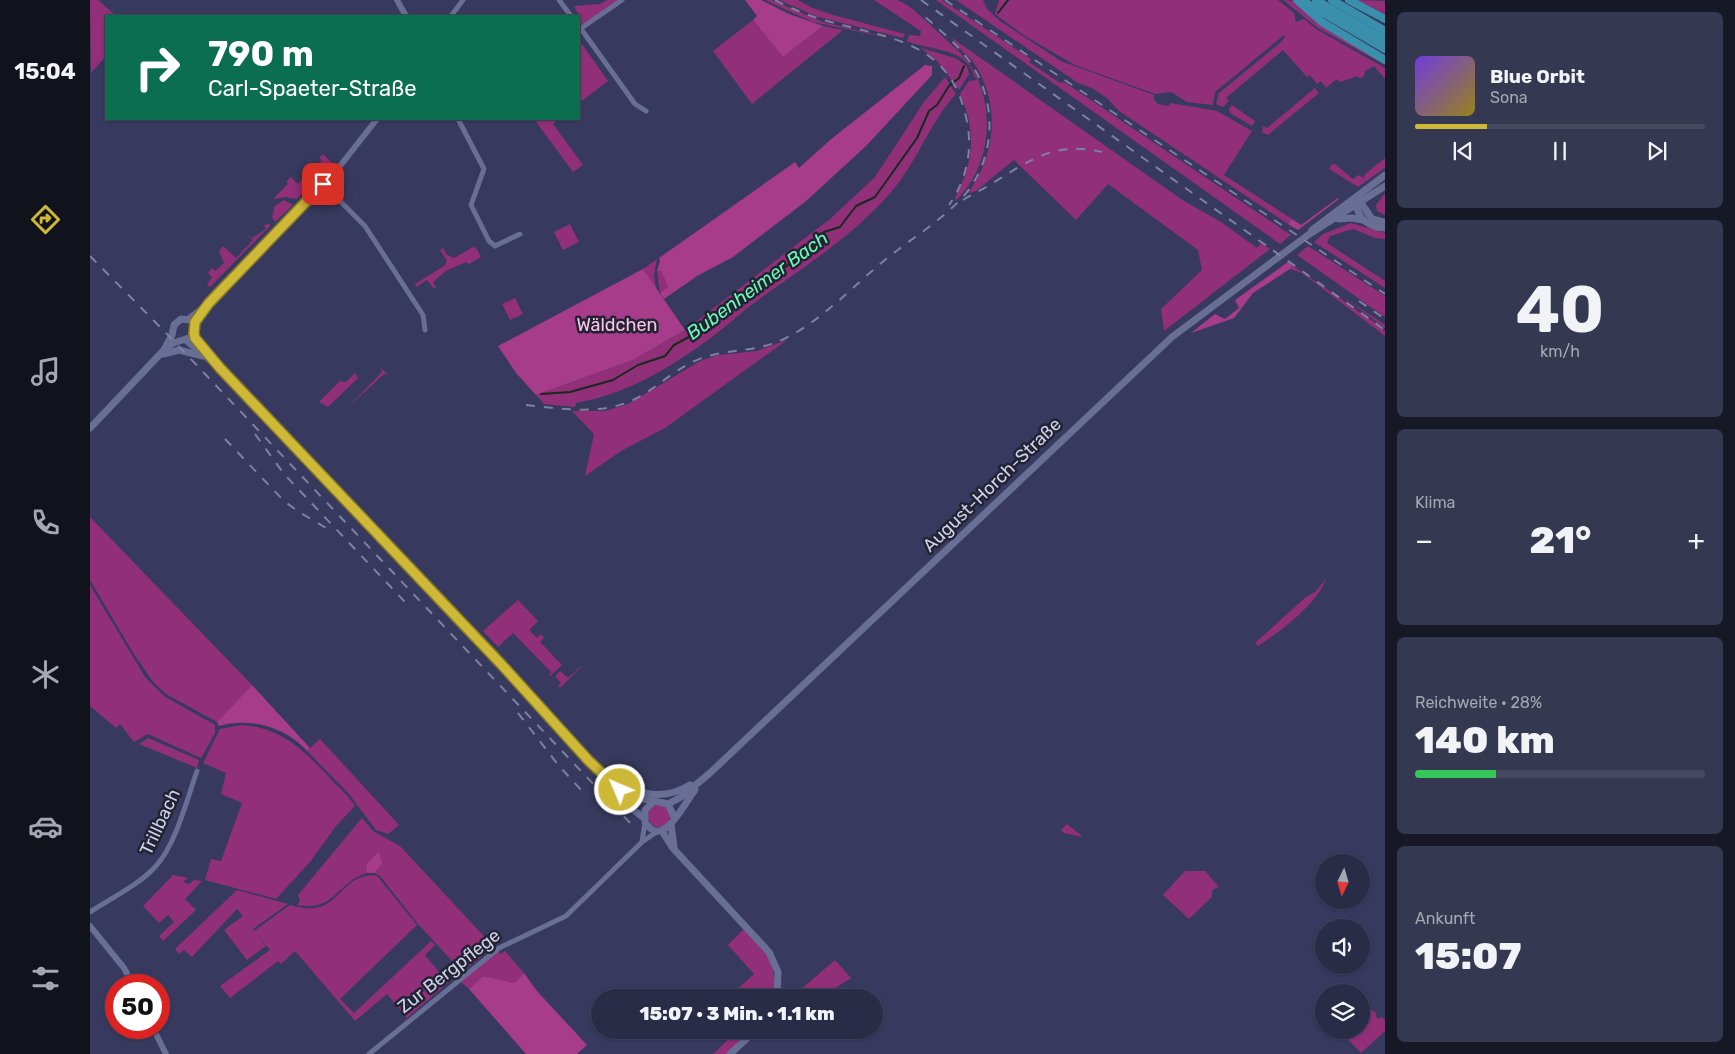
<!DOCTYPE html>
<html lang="de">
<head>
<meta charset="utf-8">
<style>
	:root { --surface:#292c46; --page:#353851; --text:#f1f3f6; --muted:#a5a7b3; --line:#45485f; --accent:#ceb837 }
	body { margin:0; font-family:Rubik,sans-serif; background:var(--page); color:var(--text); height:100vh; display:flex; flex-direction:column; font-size:19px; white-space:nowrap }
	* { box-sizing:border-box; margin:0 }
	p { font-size:16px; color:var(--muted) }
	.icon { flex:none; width:28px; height:28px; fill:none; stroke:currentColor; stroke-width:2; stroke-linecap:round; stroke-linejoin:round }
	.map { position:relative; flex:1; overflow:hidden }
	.side { display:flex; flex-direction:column; gap:12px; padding:12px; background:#171826; width:350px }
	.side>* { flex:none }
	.hud { position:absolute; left:15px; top:15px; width:475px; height:105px; border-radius:0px; box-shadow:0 1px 4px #0004,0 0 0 1px var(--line); background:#0b6e4f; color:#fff; overflow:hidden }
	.needle { width:32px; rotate:185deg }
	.fabs { position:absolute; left:1225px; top:854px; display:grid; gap:10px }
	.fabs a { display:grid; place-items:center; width:55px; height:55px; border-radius:50%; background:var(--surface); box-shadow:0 1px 4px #0004,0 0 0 1px var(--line); font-size:25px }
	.speed { position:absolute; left:15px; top:974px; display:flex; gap:10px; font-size:25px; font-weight:700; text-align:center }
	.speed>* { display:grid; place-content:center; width:65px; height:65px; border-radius:50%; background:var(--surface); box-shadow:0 1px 4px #0004,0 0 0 1px var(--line); line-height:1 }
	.speed .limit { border:8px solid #d22; background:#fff; color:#111 }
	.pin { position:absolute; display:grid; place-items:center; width:42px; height:42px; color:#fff; margin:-21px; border-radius:10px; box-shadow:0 2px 8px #0006 }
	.me { position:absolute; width:55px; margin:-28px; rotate:315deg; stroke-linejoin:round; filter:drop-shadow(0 0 4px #0008) }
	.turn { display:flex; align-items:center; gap:18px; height:105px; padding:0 20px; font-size:22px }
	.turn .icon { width:65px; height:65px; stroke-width:2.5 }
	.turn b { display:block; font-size:35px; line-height:42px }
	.big { font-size:38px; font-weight:800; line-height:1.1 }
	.side .widget { flex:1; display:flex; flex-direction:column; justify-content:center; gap:8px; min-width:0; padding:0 18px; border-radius:8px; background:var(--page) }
	.side .dial { align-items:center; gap:0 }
	.dial b { font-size:65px; line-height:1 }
	.song { display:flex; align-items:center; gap:15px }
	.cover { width:60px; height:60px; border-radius:8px; background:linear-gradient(135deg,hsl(260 70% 55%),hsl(50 70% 35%)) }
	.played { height:5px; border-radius:2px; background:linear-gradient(90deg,var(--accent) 25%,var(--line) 25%) }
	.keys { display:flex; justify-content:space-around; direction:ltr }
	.heat { display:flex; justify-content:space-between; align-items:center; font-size:28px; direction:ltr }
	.charge { height:8px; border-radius:4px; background:linear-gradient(90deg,#34c759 28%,var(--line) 0) }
	.trip { position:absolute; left:501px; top:989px; width:292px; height:50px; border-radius:25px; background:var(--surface); box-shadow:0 1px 4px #0004,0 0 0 1px var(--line); font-weight:800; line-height:50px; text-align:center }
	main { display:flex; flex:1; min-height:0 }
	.dock { display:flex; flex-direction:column; width:90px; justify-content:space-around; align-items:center; background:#10121c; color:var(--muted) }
	.dock .icon { width:35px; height:35px }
	.dock .current { color:var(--accent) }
	.dock b { font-size:22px; color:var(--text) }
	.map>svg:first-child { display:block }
	.green { fill:#912f78 }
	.forest { fill:#a73c8b }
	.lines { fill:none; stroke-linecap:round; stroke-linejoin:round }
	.stream { stroke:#162a1f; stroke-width:2 }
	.minor { stroke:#696e95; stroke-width:5 }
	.tertiary { stroke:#696e95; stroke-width:6 }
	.secondary { stroke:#696e95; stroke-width:7 }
	.trunk { stroke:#3a8fac; stroke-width:8 }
	.rail { stroke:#7e819f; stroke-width:2; stroke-dasharray:9 9; stroke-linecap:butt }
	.route-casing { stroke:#867824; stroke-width:12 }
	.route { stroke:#ceb837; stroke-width:9 }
	.labels { text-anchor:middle; stroke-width:5; stroke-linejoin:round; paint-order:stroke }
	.park-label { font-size:18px; fill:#fbc3e8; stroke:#222334 }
	.street-label { font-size:18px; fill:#cfd2e8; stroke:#222334 }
	.water-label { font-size:19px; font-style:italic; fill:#6cfab5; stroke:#222334 }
</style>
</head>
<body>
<main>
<nav class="dock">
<b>15:04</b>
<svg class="icon current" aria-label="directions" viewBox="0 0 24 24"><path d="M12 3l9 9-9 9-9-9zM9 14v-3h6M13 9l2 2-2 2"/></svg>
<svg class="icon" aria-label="music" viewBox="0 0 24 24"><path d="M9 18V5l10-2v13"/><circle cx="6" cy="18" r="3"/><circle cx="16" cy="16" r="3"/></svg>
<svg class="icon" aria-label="phone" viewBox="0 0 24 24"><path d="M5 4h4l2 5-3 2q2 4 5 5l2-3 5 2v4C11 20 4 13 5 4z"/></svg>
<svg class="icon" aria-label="climate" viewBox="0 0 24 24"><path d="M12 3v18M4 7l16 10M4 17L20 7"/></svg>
<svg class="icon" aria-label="car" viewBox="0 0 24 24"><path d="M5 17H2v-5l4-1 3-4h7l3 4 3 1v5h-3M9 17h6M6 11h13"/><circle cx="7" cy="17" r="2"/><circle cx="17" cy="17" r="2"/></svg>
<svg class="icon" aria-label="filters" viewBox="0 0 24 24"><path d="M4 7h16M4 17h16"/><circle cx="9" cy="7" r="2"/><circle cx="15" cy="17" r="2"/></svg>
</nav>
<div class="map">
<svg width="1295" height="1054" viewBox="0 0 1295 1054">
	<rect width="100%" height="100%" fill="#373a5e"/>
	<g class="green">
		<path d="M0 0H8L26 16H16V56L1 73Z"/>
		<path d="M517 0H528L494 24 489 23 492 21 484 6 510 4Z"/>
		<path d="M675 0H682L733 22 808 40 723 22Z"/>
		<path d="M689 0H708L720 7 743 15 815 34 813 38 728 17Z"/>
		<path d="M784 0C791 0 801 0 807 0 820 4 839 24 849 33 859 43 871 52 879 63 907 104 902 168 865 201 866 193 872 184 875 175 885 148 882 120 870 94L879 81 887 80C883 75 882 67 877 63 863 48 836 49 817 41L819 35 830 36 831 31Z"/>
		<path d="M846 0H852L941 59 939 62 970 83 974 82 1201 235 1190 244Z"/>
		<path d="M866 0H893L897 9 910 21 971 61 1064 95V100L1068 104 1078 106 1081 103 1127 111 1162 131 1134 175 1202 219 1198 224 1029 111 1017 98 1002 88 988 83Z"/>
		<path d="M909 0H1188L1204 13 1206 22 1214 19 1226 29 1295 68V79L1284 66 1275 71 1274 76 1270 79 1268 76 1250 82 1247 79 1236 88 1231 81 1227 84 1220 75 1217 77 1193 50 1136 98 1139 101 1133 107 1126 104 1129 93 1191 42 1195 37 1194 35 1125 92 1123 105 1097 102 1081 92 1065 94 985 65 935 36 905 14Z"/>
		<path d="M1193 0 1203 1 1216 12 1295 63V65L1228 28Z"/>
		<path d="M1267 0 1295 1V14Z"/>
		<path d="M663 20 693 57 733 26 753 30 662 104 623 51Z"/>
		<path d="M862 38 1094 201 1131 222 1167 248 1171 243 1180 249 1074 331 1071 309 1112 270 1108 250 1018 184 986 220 924 160 886 191 878 193C906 155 911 104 884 63 878 55 865 46 862 38Z"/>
		<path d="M489 40 518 81 489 103Z"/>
		<path d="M831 48 865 58 877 66 879 74 869 90 848 62Z"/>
		<path d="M855 77 866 94C839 123 827 163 801 192 765 234 717 265 672 297 652 311 634 329 615 342 577 370 533 395 486 403L485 407 454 404 446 395 543 360 595 330 740 219 785 177 834 102Z"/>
		<path d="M1225 88 1229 93 1178 135 1172 132 1173 126 1177 128Z"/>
		<path d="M1142 105 1165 121 1162 126 1140 113 1139 109Z"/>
		<path d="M444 119H468L463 124 493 165 483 172Z"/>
		<path d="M233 154 241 162 207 199 196 197 183 199 198 184 196 182 201 177 208 184 232 161 229 158Z"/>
		<path d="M1295 158V168L1268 187 1239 169 1241 165 1245 164 1263 179 1268 175 1274 178 1275 174Z"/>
		<path d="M1295 193V215L1287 211 1286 205Z"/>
		<path d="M194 200 203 205 185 222 182 217 185 206Z"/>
		<path d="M1261 223 1295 233V239L1285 238 1263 229 1240 236 1237 243 1295 281V288L1224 242 1233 234Z"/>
		<path d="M178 224 181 225 120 287 117 285 122 277 118 273 122 268 125 271 134 263 129 251 133 246 146 258 163 240 155 233 162 238 176 229 174 225Z"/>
		<path d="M480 224 489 242 473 250 464 232Z"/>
		<path d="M1218 246 1295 296V317L1207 255Z"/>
		<path d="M383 247 387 249 391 257 379 264 376 262 356 271 343 282 346 288 344 289 337 280 326 287 325 284 354 266 357 261 350 250 353 248 357 255 364 258Z"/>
		<path d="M567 259 564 275 567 293 553 269Z"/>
		<path d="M1202 265 1284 322 1295 331V336L1212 273 1200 269Z"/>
		<path d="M567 271H571L578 287 570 293Z"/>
		<path d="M1252 296 1295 325V328Z"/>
		<path d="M425 298 433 314 420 320 412 304Z"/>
		<path d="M697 340 575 428 531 451 495 476 504 434 482 411H515L538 404 612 360 629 355 667 351Z"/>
		<path d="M291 369H292L298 375 294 374 258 407 292 372Z"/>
		<path d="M265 373 268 378 238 407 229 402 250 381 256 382Z"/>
		<path d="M0 517 162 685 127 722 76 694 64 683 45 656 0 580Z"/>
		<path d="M1236 579C1227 604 1190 632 1168 646L1165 643 1216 597 1225 592Z"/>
		<path d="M0 585 55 677 74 696 125 725V733L111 758 58 734 44 742 30 724 26 728 0 706Z"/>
		<path d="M428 600 448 621 439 630 447 638 451 634 454 638 450 642 472 665 460 676 459 675 461 672 423 633 408 647 393 631Z"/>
		<path d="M491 666H492L470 688 468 686 471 683 465 676 470 671 478 678Z"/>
		<path d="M152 725C192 728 213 750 239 777 248 787 258 795 265 806L246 826 220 862 186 899 115 880 121 859 131 861 152 803 131 794 136 773 113 763 130 729Z"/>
		<path d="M58 738 109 760 107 768 49 744Z"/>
		<path d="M230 739 309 825 298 834 286 830 259 794 217 751Z"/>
		<circle cx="569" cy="816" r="11"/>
		<path d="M272 818 283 831 310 846 404 947 372 972 328 924 290 876 284 873 292 864 276 865 277 873C245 883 246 912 207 905L210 901 208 895Z"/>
		<path d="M977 824 993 837 974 833 971 830Z"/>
		<path d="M1095 871H1115L1129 887 1122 890V897L1099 919 1073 895Z"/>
		<path d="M83 875 98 878 93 882 99 884 104 880 112 881 95 899 106 910 73 941 69 936 84 922 78 915 69 923 53 906Z"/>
		<path d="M284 875 288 877 327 925 250 999 264 1013 341 941 345 945 335 955 358 983 317 1018 297 994 265 1021 205 951 191 964 188 961 140 998 130 986 180 950 166 933 176 946 157 960 134 930 153 916 147 909 102 957 94 950 89 954 85 949 147 890 198 904 163 929 164 931 200 905C251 921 245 876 284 875Z"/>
		<path d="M655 928C680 955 685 960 685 997H639L664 974 638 945Z"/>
		<path d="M408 951 411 954 415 951 434 973 424 983 393 976 379 989 370 981Z"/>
		<path d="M745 960 761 978C732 997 724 997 690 998L692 987 702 997Z"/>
		<path d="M1271 1003 1286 1013 1287 1019 1292 1017 1295 1020V1031L1271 1053 1249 1030H1271Z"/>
		<path d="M648 1030H661L636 1054H623Z"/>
	</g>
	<g class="forest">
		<path d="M655 0H671L699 14 733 26 693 57 663 20 667 16Z"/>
		<path d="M835 65 842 66V75L776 146 715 202 643 257 607 276 574 299 570 293 578 287 571 271H567L570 261 569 258 705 162 709 168 740 140Z"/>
		<path d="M1248 198 1249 199 1208 230 1198 224 1202 219 1211 225Z"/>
		<path d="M1198 262 1202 265 1200 269 1163 293 1144 318 1101 333 1125 314 1135 319 1149 308 1145 300Z"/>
		<path d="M553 269 595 330 543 360 446 395 426 373 408 346Z"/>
		<path d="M162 685 220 748 217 751C196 727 159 717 129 726L127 722Z"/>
		<path d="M289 851 292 864 284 873H277L276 865Z"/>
		<path d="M434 973 447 991 497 1045 487 1054H436L379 989 393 976 424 983Z"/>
	</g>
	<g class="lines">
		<g class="stream">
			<path d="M908 13 918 0"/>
			<path d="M451 394 480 392 523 380 548 365 575 356 584 345 608 332 625 313 659 291 677 275 697 266 709 253 727 244 734 232 750 227 766 206 785 197 827 138 839 111 847 105 859 86 869 78 874 66"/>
		</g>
		<g class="minor">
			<path d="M469 0 481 16"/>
			<path d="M361 16 373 0"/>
			<path d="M489 26 545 104 556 111"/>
			<path d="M490 29 532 0"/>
			<path d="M368 119 394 169 381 205 399 241 405 246 430 234"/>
			<path d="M233 184 275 226 333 315 335 330"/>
			<path d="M552 842 555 822"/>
			<path d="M0 912C21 898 49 885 66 866 86 844 97 799 107 771"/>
			<path d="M279 1054 409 948 476 916 552 842 568 831"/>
		</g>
		<g class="tertiary">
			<path d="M307 0 316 16"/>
			<path d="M98 319 118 304"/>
			<path d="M104 325 119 303 250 166 287 119"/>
			<path d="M0 926 34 968 43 985"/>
			<path d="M63 1028 76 1054"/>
		</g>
		<g class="secondary">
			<path d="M1269 200 1282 219 1295 222"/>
			<path d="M1266 204C1268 219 1280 228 1295 228"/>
			<path d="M1249 219 1262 218 1273 220"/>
			<path d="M1222 230 1295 175"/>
			<path d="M104 333 105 338 118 352"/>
			<path d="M96 340 130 368 412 665 499 761 539 796 578 804 584 817"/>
			<path d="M73 354 89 350 113 356"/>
			<path d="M0 428 74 350 83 343 102 337 105 328 101 320 91 319 84 325 82 335 74 350"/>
			<path d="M513 779 534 803 554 818"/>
			<path d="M524 780C549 795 574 801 600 785"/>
			<path d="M563 802 555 810V822C573 851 594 803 605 790"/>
			<path d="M578 804 591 797 620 773 1082 337 1218 235 1295 186"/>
			<path d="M581 824 584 847"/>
			<path d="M572 831 582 847 679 952 688 972 687 998"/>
			<path d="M640 1054 666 1030"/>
		</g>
		<g class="trunk">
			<path d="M1207 0 1232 22 1295 60"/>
			<path d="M1226 0 1295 40"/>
			<path d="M1242 0 1295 31"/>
			<path d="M1259 0 1295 19"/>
			<path d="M1213 1 1295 49"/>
		</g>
		<g class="rail">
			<path d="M685 0C702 9 719 16 737 21 801 39 862 41 877 122 883 151 876 181 859 205"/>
			<path d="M831 0 1295 330"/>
			<path d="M855 0 1295 294"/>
			<path d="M873 200C883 194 893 189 903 183 940 160 965 141 1012 152"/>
			<path d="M0 256 80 337 544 827"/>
			<path d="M1269 301 1295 319"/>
			<path d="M436 405C476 409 518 417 554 394 573 382 590 366 612 358 638 349 666 352 692 340 730 322 759 290 790 264 816 242 847 224 870 200 907 162 909 99 877 58 864 41 846 27 831 13"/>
			<path d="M165 434 194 474 315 602"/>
			<path d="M135 439 194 501 209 512 243 532"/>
			<path d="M428 713 469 766 493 792"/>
		</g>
	</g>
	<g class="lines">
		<defs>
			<path id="route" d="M233 184 119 303 105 322 104 333 105 338 130 368 412 665 499 761 530 790"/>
		</defs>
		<use href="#route" class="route-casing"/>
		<use href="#route" class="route"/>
	</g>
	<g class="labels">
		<g class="park-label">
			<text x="527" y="331">Wäldchen</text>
		</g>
		<g class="street-label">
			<text transform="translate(902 485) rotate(-44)" y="6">August-Horch-Straße</text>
			<text transform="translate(70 822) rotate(-65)" y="6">Trillbach</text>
			<text transform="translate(359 971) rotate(-38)" y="6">Zur Bergpflege</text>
		</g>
		<g class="water-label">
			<text transform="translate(667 285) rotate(-36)" y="7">Bubenheimer Bach</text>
		</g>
	</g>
</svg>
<div class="fabs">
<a><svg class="needle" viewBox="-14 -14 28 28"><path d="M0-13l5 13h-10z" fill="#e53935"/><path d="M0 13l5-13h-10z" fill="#a5a7b3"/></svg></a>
<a><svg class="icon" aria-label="sound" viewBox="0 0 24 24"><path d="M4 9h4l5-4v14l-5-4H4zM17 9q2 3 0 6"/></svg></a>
<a><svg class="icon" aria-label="layers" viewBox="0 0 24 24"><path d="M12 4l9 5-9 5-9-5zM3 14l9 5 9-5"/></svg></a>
</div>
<div class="speed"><div class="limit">50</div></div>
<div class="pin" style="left:233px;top:184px;background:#d93025"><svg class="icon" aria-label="arrive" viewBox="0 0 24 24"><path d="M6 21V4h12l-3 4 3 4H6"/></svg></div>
<svg class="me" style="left:530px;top:790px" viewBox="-20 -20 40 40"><circle r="17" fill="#ceb837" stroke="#fff" stroke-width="3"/><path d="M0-11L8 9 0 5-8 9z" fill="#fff"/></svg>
<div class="trip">15:07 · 3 Min. · 1.1 km</div>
<div class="hud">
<div class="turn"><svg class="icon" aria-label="right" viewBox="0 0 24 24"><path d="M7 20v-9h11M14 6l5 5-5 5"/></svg><div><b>790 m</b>Carl-Spaeter-Straße</div></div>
</div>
</div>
<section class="side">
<div class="widget">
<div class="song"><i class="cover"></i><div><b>Blue Orbit</b><p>Sona</p></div></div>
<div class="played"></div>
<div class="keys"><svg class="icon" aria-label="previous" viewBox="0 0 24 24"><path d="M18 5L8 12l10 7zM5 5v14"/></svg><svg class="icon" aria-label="pause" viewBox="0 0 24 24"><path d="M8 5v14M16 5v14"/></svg><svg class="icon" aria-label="next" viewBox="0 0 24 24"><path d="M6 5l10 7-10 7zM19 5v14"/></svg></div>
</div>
<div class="widget dial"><b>40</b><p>km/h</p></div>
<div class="widget"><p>Klima</p>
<div class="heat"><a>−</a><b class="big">21°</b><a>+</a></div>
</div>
<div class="widget"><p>Reichweite · 28%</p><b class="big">140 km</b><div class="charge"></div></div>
<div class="widget"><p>Ankunft</p><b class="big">15:07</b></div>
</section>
</main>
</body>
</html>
